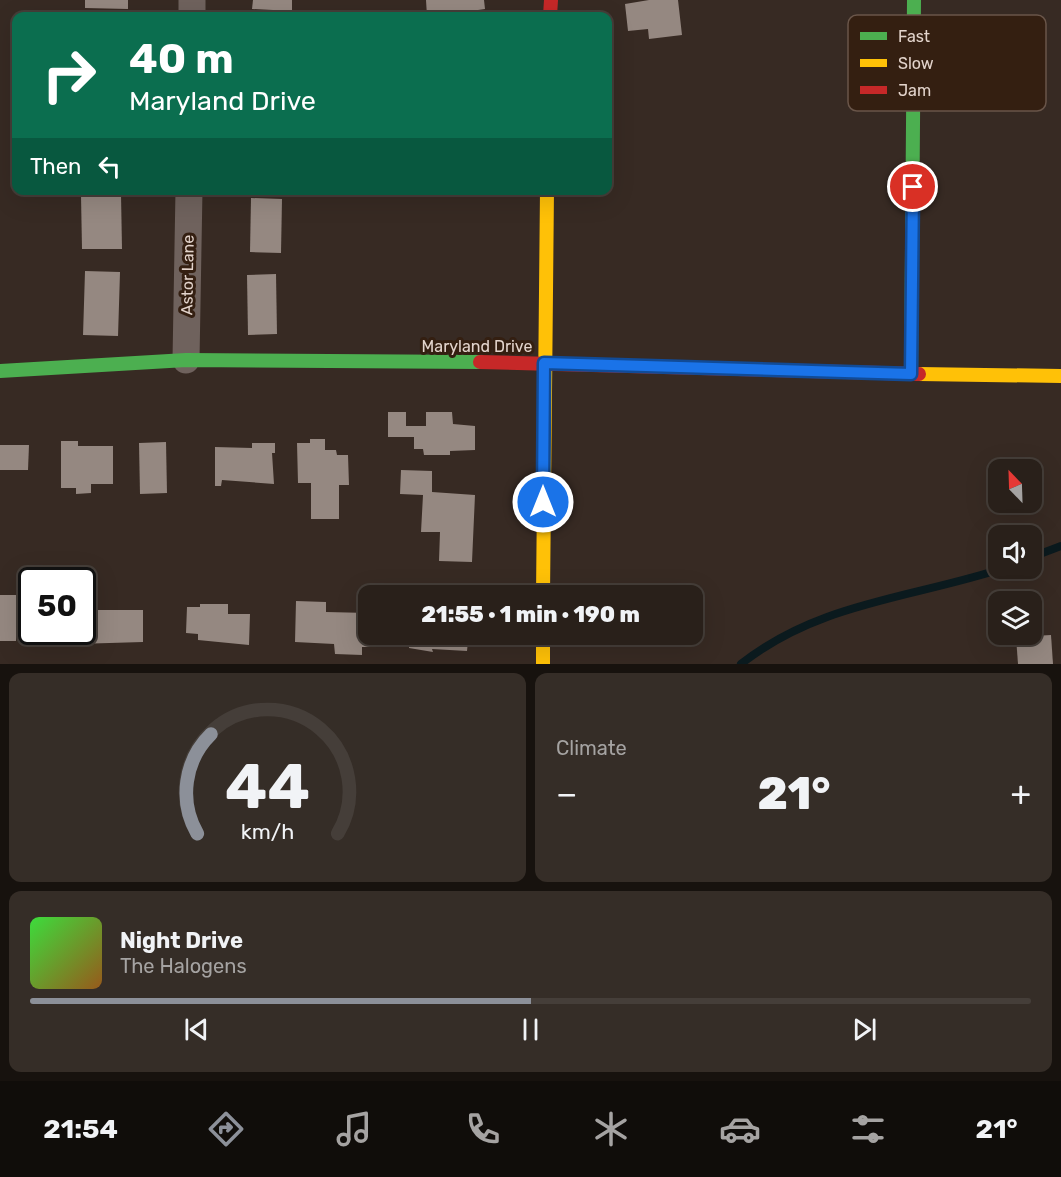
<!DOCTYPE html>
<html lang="en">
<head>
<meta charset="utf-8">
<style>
	:root { --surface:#29201a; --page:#352d27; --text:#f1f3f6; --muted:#a5a3a2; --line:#453e39; --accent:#8c9099 }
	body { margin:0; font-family:Rubik,sans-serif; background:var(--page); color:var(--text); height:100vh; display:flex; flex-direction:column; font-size:22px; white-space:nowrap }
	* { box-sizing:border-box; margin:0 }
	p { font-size:20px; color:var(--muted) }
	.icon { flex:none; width:33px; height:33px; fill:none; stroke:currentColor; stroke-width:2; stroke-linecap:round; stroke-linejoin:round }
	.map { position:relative; height:664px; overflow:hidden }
	.sheet { display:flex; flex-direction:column; gap:9px; padding:9px; background:#17120e; flex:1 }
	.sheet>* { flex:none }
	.banner { position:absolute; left:12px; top:12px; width:600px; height:183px; border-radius:12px; box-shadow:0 6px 24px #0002,0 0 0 2px var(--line); background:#0b6e4f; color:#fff; overflow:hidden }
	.needle { width:39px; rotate:337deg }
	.tools { position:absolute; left:988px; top:459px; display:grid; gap:12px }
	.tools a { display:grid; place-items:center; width:54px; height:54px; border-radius:12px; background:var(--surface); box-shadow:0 6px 24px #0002,0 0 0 2px var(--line); font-size:30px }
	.speed { position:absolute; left:18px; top:567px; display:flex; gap:12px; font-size:30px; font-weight:700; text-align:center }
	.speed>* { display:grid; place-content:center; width:78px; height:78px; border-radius:50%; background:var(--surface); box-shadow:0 6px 24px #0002,0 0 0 2px var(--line); line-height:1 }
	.speed .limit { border:3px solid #111; border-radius:9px; background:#fff; color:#111 }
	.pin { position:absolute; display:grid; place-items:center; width:51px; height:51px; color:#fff; margin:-26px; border:3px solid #fff; border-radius:50%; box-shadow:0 2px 6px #0007 }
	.me { position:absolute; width:66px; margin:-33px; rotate:0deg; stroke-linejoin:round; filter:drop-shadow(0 0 4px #0008) }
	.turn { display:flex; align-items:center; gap:21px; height:126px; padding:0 18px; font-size:27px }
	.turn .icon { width:78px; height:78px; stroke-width:2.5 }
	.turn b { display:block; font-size:42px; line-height:51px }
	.then { display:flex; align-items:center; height:57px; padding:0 18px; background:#0003; gap:12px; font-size:22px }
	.big { font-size:45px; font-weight:800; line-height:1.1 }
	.sheet .card { flex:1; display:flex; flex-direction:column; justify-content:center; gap:9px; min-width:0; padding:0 21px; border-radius:12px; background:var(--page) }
	.sheet .dial { align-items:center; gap:0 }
	.dial svg { height:156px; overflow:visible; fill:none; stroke:var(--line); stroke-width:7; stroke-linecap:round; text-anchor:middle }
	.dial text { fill:var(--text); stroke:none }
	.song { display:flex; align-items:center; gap:18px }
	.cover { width:72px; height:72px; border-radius:9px; background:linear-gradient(135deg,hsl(120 70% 55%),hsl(30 70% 35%)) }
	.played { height:6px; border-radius:3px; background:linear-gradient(90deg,var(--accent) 50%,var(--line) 50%) }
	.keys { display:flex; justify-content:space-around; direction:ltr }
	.heat { display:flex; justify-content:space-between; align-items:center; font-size:33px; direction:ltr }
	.sheet .tiles { flex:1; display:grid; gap:9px; grid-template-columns:1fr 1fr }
	.card:last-child { grid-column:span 2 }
	.trip { position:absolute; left:358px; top:585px; width:345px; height:60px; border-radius:12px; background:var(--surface); box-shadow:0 6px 24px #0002,0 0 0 2px var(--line); font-weight:800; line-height:60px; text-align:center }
	.menu { display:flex; height:96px; justify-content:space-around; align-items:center; background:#100d0a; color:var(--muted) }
	.menu .icon { width:42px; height:42px }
	.menu .current { color:var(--accent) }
	.menu b { font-size:27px; color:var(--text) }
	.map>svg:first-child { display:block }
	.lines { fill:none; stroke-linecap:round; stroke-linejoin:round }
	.stream { stroke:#0b1a1e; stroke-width:8 }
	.building { fill:#958881 }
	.street { stroke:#6f625d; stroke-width:27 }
	.fast { stroke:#4caf50; stroke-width:14 }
	.slow { stroke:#ffc107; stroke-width:14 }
	.jam { stroke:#c62828; stroke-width:14 }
	.route-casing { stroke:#114b97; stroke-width:15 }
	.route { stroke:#1a73e8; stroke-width:10 }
	.labels { text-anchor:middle; stroke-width:6; stroke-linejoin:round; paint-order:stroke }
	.street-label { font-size:16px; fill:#e3d4cc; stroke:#341f11 }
	.key { fill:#341f11; stroke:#695549; stroke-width:1.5 }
	.key-label { font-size:16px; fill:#e3d4cc }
</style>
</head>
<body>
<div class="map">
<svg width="1061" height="664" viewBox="0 0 1061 664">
	<rect width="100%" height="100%" fill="#372a23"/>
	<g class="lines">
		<g class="stream">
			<path d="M1032 557 1061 546"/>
			<path d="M741 664C819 602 913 598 1004 568"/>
		</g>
	</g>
	<g class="building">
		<path d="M85 0H128V9L85 8Z"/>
		<path d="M253 0H292V11L252 9Z"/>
		<path d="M426 0H484L485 9 478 10V16H427Z"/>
		<path d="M649 0H678L682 35 649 39 648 29 628 31 625 4Z"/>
		<path d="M121 194 122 249H82L81 195Z"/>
		<path d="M251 198 282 199 281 253 250 252Z"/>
		<path d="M85 271 120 272 118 336 83 335Z"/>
		<path d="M276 274 277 334 248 335 247 275Z"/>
		<path d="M388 412H406V426H426V412H452L453 424 475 426V450L450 451V455H424L423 449H414V437H388Z"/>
		<path d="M310 439H325V450H336L337 455H348L349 485H339V519H311V483H298L297 443H310Z"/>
		<path d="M61 441H78V446H113V484H91V493L76 494V488H61Z"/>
		<path d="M166 442 167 493 140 494 139 443Z"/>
		<path d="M252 443H275V453H272L274 484 222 480 221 486H215V447L252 448Z"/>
		<path d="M0 445H29L28 470H0Z"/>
		<path d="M401 470 432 471V492L475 495 472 562 439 561 440 532H421L423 495 400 494Z"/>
		<path d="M0 595H16V603H19V598H26V604H32V632H39V636H16V641H0Z"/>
		<path d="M296 601 326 602V612L369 613V634H375V647H362V655L335 654 334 644 295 642Z"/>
		<path d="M82 602H94V610H143V642L76 644V632H82Z"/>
		<path d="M200 604H228V614H250L249 645 198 640V634L186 633 187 607H200Z"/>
		<path d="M409 634H477L476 641H468L467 651 432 649 433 652 409 648Z"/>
		<path d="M1051 635 1053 664H1018L1016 637Z"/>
	</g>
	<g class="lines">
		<g class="street">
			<path d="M192 16V0"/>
			<path d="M186 360 189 190"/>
		</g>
		<g class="fast">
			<path d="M0 371 186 360 480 362"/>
			<path d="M911 374 914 0"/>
		</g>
		<g class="slow">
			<path d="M919 374 1061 376"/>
			<path d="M543 596 547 190"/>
			<path d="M543 634V664"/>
		</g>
		<g class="jam">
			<path d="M550 16 551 0"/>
			<path d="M480 362 919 374"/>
		</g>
	</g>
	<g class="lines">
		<defs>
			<path id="route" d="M543 502 544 363 911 374 913 187"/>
		</defs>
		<use href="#route" class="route-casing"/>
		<use href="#route" class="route"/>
	</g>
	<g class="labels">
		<g class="street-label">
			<text transform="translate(187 275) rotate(-89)" y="6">Astor Lane</text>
			<text x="477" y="352">Maryland Drive</text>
		</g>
	</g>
	<rect x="848" y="15" width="198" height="96" rx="9" class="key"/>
	<rect x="860" y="32" width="27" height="8" fill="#4caf50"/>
	<rect x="860" y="59" width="27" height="8" fill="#ffc107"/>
	<rect x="860" y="86" width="27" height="8" fill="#c62828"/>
	<g class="key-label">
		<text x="898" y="42">Fast</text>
		<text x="898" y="69">Slow</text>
		<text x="898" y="96">Jam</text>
	</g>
</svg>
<div class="tools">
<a><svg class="needle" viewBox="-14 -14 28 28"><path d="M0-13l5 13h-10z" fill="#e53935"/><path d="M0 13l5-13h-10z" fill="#a5a3a2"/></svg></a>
<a><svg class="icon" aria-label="sound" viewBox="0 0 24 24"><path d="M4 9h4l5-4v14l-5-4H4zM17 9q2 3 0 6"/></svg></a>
<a><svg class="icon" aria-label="layers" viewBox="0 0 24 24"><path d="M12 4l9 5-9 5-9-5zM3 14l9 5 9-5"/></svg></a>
</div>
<div class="speed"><div class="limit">50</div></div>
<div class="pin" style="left:913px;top:187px;background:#d93025"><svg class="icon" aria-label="arrive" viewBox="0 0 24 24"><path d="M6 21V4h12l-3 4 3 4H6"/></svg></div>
<svg class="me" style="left:543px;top:502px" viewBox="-20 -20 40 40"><circle r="17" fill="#1a73e8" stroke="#fff" stroke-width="3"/><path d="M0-11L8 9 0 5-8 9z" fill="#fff"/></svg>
<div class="trip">21:55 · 1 min · 190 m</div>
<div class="banner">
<div class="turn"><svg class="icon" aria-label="right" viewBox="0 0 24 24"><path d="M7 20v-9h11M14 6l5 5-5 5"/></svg><div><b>40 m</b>Maryland Drive</div></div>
<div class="then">Then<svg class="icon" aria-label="left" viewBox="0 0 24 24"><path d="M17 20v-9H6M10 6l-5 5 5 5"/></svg></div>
</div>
</div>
<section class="sheet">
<div class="tiles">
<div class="card dial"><svg viewBox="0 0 100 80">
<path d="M14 69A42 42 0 1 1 86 69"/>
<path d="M14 69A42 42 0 0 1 21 18" stroke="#8c9099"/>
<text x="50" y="56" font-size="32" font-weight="700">44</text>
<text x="50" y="72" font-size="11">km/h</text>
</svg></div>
<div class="card"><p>Climate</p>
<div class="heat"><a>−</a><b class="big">21°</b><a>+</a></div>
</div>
<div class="card">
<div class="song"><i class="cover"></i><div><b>Night Drive</b><p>The Halogens</p></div></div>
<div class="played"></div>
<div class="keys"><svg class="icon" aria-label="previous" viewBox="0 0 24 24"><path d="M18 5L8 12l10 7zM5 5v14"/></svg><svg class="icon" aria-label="pause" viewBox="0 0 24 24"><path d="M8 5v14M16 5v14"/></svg><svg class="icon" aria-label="next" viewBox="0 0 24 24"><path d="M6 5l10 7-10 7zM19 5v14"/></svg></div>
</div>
</div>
</section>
<nav class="menu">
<b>21:54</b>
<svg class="icon current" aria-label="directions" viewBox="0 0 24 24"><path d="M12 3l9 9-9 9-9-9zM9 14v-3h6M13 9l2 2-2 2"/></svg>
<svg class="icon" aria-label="music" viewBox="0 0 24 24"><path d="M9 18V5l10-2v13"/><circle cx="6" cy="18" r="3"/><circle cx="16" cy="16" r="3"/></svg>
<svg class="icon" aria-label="phone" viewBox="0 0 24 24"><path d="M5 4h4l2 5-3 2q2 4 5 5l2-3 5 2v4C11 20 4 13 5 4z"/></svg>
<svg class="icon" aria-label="climate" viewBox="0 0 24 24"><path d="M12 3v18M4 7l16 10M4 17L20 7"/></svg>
<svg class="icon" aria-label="car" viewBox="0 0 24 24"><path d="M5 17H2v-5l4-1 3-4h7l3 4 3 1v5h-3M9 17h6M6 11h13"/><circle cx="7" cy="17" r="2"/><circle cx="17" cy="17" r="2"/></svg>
<svg class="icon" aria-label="filters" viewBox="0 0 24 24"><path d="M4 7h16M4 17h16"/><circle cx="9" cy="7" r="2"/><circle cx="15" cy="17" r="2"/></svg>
<b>21°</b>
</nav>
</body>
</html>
